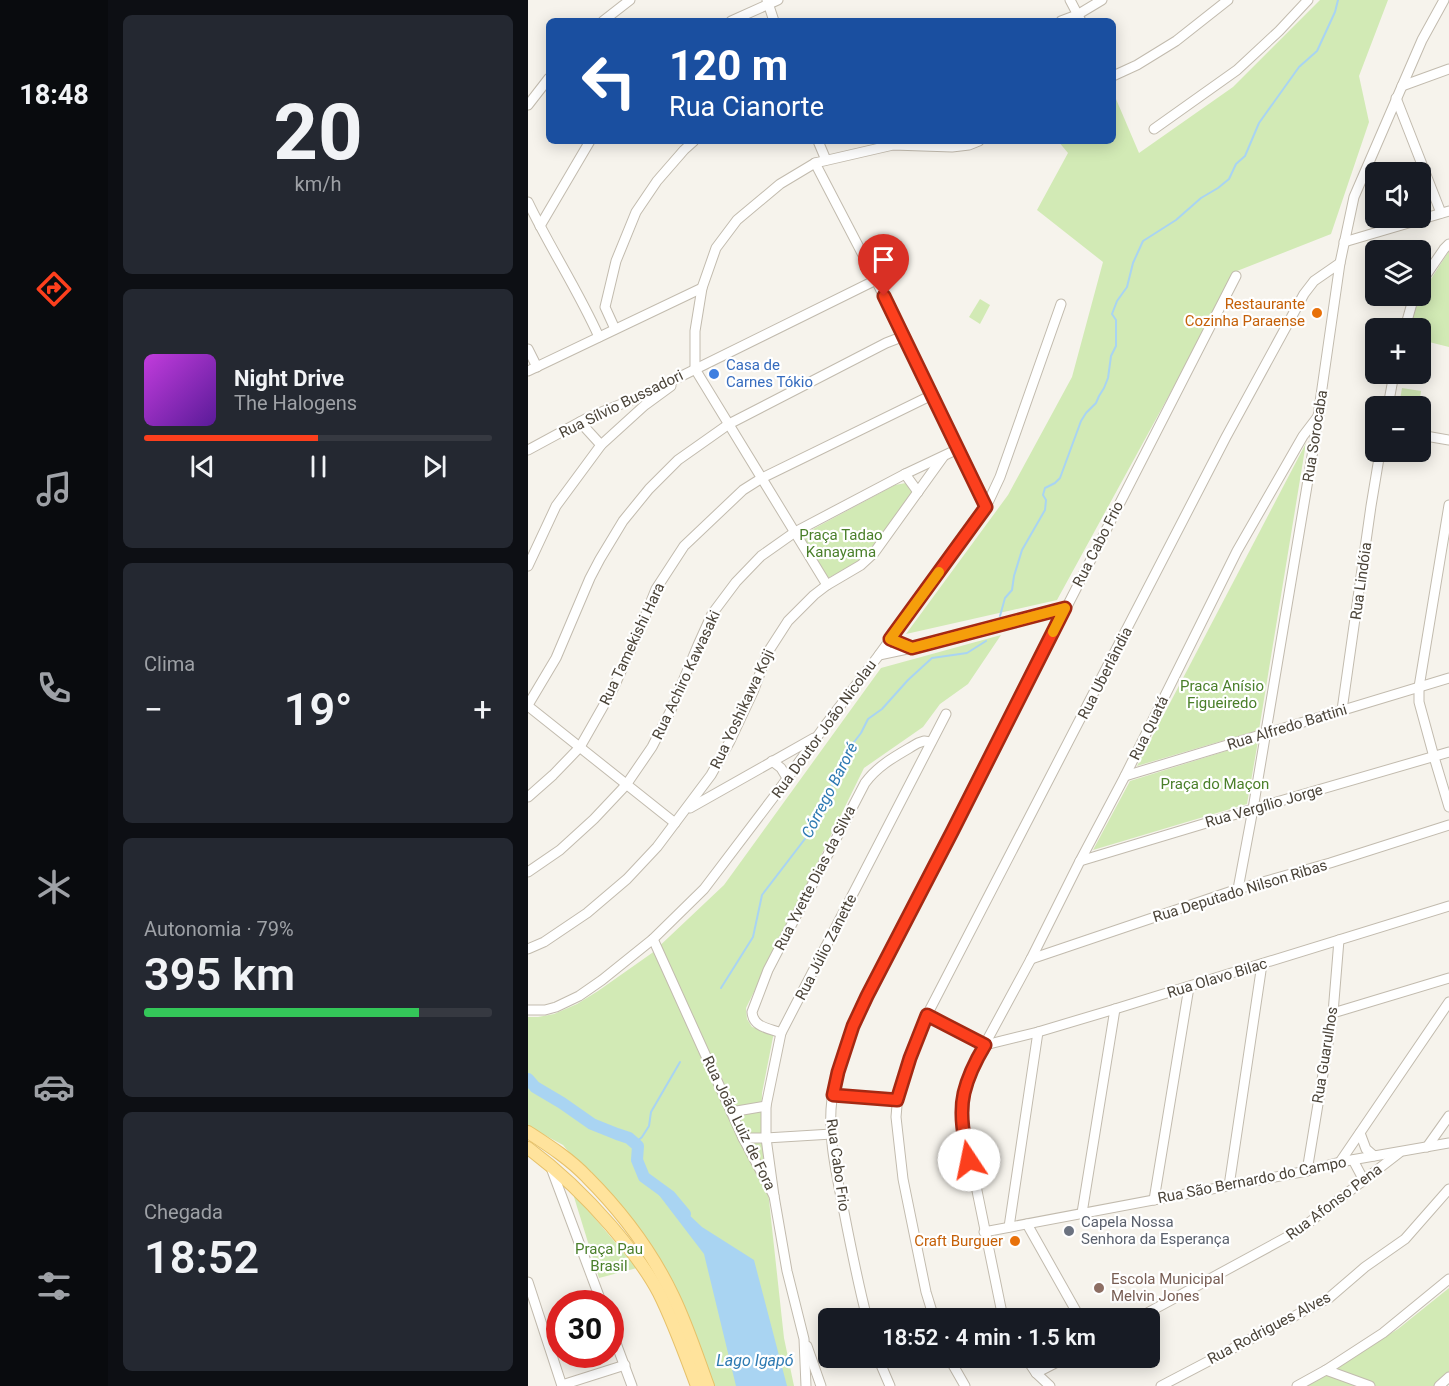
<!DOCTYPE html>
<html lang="pt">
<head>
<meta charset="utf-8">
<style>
	:root { --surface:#171b24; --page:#242831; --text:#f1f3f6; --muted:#9ea1a6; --line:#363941; --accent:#fc3f1d }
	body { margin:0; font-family:Roboto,sans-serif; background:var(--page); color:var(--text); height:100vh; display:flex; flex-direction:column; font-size:22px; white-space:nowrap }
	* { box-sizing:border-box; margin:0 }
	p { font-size:20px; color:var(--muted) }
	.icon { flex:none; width:33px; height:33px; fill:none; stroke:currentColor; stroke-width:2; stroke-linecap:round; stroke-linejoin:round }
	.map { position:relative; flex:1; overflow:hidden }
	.sheet { display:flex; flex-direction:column; gap:15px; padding:15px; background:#0d0f14; width:420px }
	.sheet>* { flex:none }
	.banner { position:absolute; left:18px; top:18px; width:570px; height:126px; border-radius:9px; box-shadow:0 3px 15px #0003; background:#1a4fa0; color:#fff; overflow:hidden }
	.buttons { position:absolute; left:837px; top:162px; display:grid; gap:12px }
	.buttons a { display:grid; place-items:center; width:66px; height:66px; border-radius:9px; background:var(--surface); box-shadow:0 3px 15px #0003; font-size:30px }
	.speed { position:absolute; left:18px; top:1290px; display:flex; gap:12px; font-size:30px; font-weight:700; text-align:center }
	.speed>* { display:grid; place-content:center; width:78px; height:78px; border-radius:50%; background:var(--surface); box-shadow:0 3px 15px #0003; line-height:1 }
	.speed .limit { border:9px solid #d22; background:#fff; color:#111 }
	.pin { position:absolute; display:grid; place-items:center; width:51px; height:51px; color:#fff; margin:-62px -26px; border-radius:50% 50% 50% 0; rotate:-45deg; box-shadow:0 0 6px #0007 }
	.pin .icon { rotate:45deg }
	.me { position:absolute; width:66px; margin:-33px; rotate:349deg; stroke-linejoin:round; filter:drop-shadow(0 0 4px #0008) }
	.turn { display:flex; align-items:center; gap:21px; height:126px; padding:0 24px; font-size:27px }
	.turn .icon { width:78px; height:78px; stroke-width:2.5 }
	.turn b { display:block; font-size:42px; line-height:51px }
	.big { font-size:45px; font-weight:600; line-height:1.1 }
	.sheet .card { flex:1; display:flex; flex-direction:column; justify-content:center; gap:9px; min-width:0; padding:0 21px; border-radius:9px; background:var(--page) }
	.sheet .dial { align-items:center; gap:0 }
	.dial b { font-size:78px; line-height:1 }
	.song { display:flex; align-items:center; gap:18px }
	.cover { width:72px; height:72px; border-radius:9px; background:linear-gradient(135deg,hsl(290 70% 55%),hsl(270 70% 35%)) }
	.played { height:6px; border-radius:3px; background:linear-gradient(90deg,var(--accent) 50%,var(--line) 50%) }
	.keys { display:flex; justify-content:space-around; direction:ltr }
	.heat { display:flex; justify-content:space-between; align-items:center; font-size:33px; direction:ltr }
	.charge { height:9px; border-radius:4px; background:linear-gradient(90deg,#34c759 79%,var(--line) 0) }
	.trip { position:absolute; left:290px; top:1308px; width:342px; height:60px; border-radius:9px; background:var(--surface); box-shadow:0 3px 15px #0003; font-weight:600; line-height:60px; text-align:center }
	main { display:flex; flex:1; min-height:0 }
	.dock { display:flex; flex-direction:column; width:108px; justify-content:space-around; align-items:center; background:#090b0e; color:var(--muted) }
	.dock .icon { width:42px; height:42px }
	.dock .selected { color:var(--accent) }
	.dock b { font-size:27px; color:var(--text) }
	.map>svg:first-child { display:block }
	.green { fill:#d2eab5 }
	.water { fill:#a9d4f2 }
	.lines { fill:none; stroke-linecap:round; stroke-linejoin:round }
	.stream { stroke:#a9d4f2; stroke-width:2 }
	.river { stroke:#a9d4f2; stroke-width:12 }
	.minor-casing { stroke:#c2bbae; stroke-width:11 }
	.major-casing { stroke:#e6c16a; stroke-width:14 }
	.minor { stroke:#fff; stroke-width:9 }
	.major { stroke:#ffe39c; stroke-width:12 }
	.route-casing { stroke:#a42913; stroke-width:15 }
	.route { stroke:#fc3f1d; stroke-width:10 }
	.slow { stroke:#f59e0b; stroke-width:10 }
	.food-dot { fill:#e8710a; stroke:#fff; stroke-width:2 }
	.shop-dot { fill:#3f7fe0; stroke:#fff; stroke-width:2 }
	.worship-dot { fill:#6b7280; stroke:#fff; stroke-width:2 }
	.education-dot { fill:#8d6e63; stroke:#fff; stroke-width:2 }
	.labels { text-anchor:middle; stroke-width:4.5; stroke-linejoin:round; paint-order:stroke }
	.food-label { font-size:15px; fill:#c56008; stroke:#fff; text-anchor:end }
	.shop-label { font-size:15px; fill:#366cbe; stroke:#fff; text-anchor:start }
	.street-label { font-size:15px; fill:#4b4439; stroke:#fff }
	.park-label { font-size:15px; fill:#4a7f2a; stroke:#fff }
	.worship-label { font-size:15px; fill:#5b616d; stroke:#fff; text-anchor:start }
	.education-label { font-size:15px; fill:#785e54; stroke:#fff; text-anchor:start }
	.water-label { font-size:16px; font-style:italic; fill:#2e7ab2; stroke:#fff }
</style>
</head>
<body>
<main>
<nav class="dock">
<b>18:48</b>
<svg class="icon selected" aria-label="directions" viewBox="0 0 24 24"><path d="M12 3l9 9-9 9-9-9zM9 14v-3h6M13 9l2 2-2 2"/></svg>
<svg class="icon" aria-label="music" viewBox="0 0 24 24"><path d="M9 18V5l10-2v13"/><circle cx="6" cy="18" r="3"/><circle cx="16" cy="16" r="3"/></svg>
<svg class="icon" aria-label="phone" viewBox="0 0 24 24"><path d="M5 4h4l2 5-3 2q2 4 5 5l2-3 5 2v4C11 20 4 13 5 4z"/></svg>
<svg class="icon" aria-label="climate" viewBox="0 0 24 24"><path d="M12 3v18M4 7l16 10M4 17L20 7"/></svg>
<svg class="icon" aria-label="car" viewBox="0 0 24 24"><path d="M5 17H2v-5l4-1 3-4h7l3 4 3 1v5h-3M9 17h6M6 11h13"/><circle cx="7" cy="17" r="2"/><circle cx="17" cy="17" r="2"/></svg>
<svg class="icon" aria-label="filters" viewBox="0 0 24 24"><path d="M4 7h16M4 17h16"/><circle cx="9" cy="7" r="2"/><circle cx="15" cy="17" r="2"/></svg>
</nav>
<section class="sheet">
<div class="card dial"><b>20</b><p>km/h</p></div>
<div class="card">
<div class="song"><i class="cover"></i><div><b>Night Drive</b><p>The Halogens</p></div></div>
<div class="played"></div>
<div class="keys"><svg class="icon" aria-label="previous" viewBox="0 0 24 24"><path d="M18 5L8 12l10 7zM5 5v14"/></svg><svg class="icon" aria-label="pause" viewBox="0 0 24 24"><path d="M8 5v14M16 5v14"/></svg><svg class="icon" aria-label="next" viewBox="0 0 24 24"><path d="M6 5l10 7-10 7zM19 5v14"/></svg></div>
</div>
<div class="card"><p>Clima</p>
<div class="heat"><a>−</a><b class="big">19°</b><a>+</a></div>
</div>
<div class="card"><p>Autonomia · 79%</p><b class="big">395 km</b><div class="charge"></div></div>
<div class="card"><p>Chegada</p><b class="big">18:52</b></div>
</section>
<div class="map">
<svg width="921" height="1386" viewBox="0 0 921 1386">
	<rect width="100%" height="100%" fill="#f6f3ec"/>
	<g class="green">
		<path d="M792 0H860L831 76 841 122 803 234 709 271 529 600 378 634 480 495 544 377 575 262 509 210 540 153 530 141H585V92L611 153 705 87Z"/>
		<path d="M921 251V347L893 340 892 328H881L892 296Z"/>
		<path d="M452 299 462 305 452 324 441 317Z"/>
		<path d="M874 388 893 391 891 406H871Z"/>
		<path d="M778 443 731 730 609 766Z"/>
		<path d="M378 483 384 492 343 550 329 563 300 578 274 535 367 485Z"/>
		<path d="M473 635 440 684 412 704 395 727 336 768 218 1008 219 1019 224 1027 246 1032 234 1093 233 1127 256 1338 266 1386H182L161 1328 95 1216 35 1145 0 1126V1017H10L26 1014 49 1004 70 991 124 953 196 885 353 668Z"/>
		<path d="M730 741 719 804 565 850 602 781Z"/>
		<path d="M48 1196 109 1268 71 1278 46 1197Z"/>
		<path d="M921 1288V1373L907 1386H778L870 1329Z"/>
	</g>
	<path class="water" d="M108 1165 174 1227 226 1260 259 1386H208L176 1254Z"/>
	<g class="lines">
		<g class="stream">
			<path d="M472 616 477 598 484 590 486 576 494 550 517 510 518 500 515 495 517 488 527 483 532 478 553 421 558 413 568 403 571 396 576 388 580 378 583 356 588 346V320L584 314 589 301 599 287 605 263 615 241 648 220 673 198 690 188 701 179 708 164 717 156 731 123 771 67 789 51 807 12 810 0"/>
			<path d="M193 988 225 937 234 895 283 831 308 777 313 759 333 733 340 719 354 709 380 680 404 658 439 653 458 641"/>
			<path d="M107 1143 114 1137 121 1126 123 1112 152 1062"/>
		</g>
		<path class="river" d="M0 1079 7 1087 34 1103 64 1124 89 1134 101 1138 110 1146 109 1160 116 1177 142 1196 157 1214"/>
		<defs>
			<g id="minor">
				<path d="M239 0 246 21"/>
				<path d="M542 0 553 21"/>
				<path d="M75 21 102 0"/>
				<path d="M203 21 250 0"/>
				<path d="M533 21 549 15 574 0"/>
				<path d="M585 76 609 65 648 41 700 0"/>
				<path d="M874 86 921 69"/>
				<path d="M868 98 913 213"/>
				<path d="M0 105 21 78"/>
				<path d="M626 129 709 70 751 31 780 0"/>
				<path d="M290 141 298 160"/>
				<path d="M287 163 348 280 458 507"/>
				<path d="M0 202C22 248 50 290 71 337"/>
				<path d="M12 226 62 141"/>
				<path d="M816 242 921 211"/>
				<path d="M892 284 916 249 921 244"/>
				<path d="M877 328 886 296"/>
				<path d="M87 329 77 307 88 261 108 212 129 181 156 150 166 141"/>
				<path d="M0 349 9 367"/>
				<path d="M167 369V331L174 288 188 248 209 220 252 184 287 163 365 145 424 147 441 145 451 141"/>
				<path d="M167 369 299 585"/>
				<path d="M0 371 174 288"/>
				<path d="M860 406 866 374"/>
				<path d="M52 422 73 445"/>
				<path d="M892 435 921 440"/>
				<path d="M0 450 61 417 111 397 348 280"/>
				<path d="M377 474 390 492"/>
				<path d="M921 505 891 687V702L906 757 921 807"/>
				<path d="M0 566 28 506 73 445 117 405 143 386"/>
				<path d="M351 655 384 648 537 608"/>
				<path d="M0 705 28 658 62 578 72 559 95 521 121 489 150 460 201 424 358 343 376 336"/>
				<path d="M0 706 147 823"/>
				<path d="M814 710 843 506 852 452"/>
				<path d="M244 761 253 768 259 778"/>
				<path d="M597 776 921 678"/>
				<path d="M0 797 25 775 52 747 85 689 110 634 128 589 156 546 215 490 234 478 404 395"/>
				<path d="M162 808 286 738"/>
				<path d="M552 861 725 809 921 752"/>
				<path d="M0 872 32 850 66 819 98 785 124 747 143 710 170 645 184 614 208 582 233 556 267 532 377 474 430 449"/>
				<path d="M710 889 725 809 786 444 812 263 826 197 894 40 916 0"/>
				<path d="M125 939 215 1138 246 1196 259 1271 276 1339 278 1386"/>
				<path d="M0 949 16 942 59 913 99 879 129 847 183 775 202 741 225 692 240 652 260 621 286 595 299 585 333 565 346 553 415 457"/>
				<path d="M503 959 710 889 802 863 921 825"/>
				<path d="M0 1010H17L28 1007 51 996 74 980 125 939 176 889 248 794 299 723 351 655 458 507 472 477 533 304"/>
				<path d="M805 1013 921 978"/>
				<path d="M399 1015 457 1045"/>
				<path d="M253 1033C240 1028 225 1027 224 1012L240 970 337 783C351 764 370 755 390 743L396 741 403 742"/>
				<path d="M457 1045 510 1032 587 1009 921 906"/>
				<path d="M305 1095 369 1100"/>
				<path d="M203 1112 238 1106"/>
				<path d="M832 1133 838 1149 846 1156"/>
				<path d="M215 1138H238L304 1134"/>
				<path d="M899 1147 921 1116"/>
				<path d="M825 1160 833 1175 834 1182"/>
				<path d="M812 1162 921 1002"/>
				<path d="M22 1165 74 1304"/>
				<path d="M779 1171 805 1013 811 940"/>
				<path d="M701 1186 734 964"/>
				<path d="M246 1196 238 1138V1106L253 1033 418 714"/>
				<path d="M626 1200 661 987"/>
				<path d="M554 1213 587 1009"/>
				<path d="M499 1224 552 1318"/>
				<path d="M481 1227 510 1032"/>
				<path d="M456 1232 779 1171 812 1162 921 1143"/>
				<path d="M0 1282 34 1386"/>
				<path d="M339 1318C330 1284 323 1248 316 1212 309 1176 299 1136 304 1099 312 1046 338 997 363 950 384 909 405 869 426 828 520 644 613 460 708 276"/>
				<path d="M406 1318 398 1292 375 1179 368 1117 370 1094 382 1058 399 1015 698 437 776 294 786 281 812 263"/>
				<path d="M475 1318 447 1181 436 1138 434 1110 435 1094 444 1068 503 959 552 861 597 776 709 551 775 436 791 415"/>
				<path d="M610 1318 770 1231 871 1153"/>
				<path d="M82 1327 104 1386"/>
				<path d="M279 1346 293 1386"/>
				<path d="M350 1358 362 1386"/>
				<path d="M421 1358 437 1386"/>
				<path d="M498 1358 508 1373 522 1386"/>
				<path d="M798 1370 842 1386"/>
				<path d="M508 1373 537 1358"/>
				<path d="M34 1385 97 1365"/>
				<path d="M633 1386 801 1298 837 1267 877 1239 921 1189"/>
				<path d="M769 1386 798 1370 855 1333 921 1279"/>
				<path d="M911 1386 921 1377"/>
			</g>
			<g id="major">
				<path d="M0 1132C20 1145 42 1159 59 1177 93 1211 124 1252 145 1296 159 1325 169 1356 180 1386"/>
				<path d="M0 1148C31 1171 58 1197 83 1226 101 1247 118 1268 131 1293 146 1323 157 1354 169 1386"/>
			</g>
		</defs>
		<use href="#minor" class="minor-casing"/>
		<use href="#major" class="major-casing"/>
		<use href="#minor" class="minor"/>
		<use href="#major" class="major"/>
	</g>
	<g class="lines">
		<defs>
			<path id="route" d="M356 296 458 507 362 639 384 648 537 608 424 832 339 996 325 1026 310 1072 305 1095 369 1100 382 1058 399 1015 457 1045C448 1060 440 1076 436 1093 431 1115 436 1139 441 1160"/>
		</defs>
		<use href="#route" class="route-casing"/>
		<use href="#route" class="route"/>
		<path class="slow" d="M411 572 362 639 384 648 537 608 525 632"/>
	</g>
	<g class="food-dot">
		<circle cx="789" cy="313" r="6"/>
		<circle cx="487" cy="1241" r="6"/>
	</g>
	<circle class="shop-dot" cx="186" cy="374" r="6"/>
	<circle class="worship-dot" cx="541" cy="1231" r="6"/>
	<circle class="education-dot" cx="571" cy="1288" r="6"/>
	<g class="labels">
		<g class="food-label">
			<text x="777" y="309">Restaurante<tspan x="777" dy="17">Cozinha Paraense</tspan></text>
			<text x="475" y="1246">Craft Burguer</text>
		</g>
		<g class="shop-label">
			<text x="198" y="370">Casa de<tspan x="198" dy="17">Carnes Tókio</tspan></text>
		</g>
		<g class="street-label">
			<text transform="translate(93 404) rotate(-26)" y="5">Rua Sílvio Bussadori</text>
			<text transform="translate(787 436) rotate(-81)" y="5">Rua Sorocaba</text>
			<text transform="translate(570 544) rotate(-63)" y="5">Rua Cabo Frio</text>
			<text transform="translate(833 581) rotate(-82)" y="5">Rua Lindóia</text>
			<text transform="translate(104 644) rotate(-65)" y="5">Rua Tamekishi Hara</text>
			<text transform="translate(577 673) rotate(-63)" y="5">Rua Uberlândia</text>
			<text transform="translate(158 675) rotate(-65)" y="5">Rua Achiro Kawasaki</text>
			<text transform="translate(214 709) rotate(-65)" y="5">Rua Yoshikawa Koji</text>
			<text transform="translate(759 727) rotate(-17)" y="5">Rua Alfredo Battini</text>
			<text transform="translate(621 728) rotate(-64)" y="5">Rua Quatá</text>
			<text transform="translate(296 729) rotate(-54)" y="5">Rua Doutor João Nicolau</text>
			<text transform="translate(736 806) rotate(-16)" y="5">Rua Vergílio Jorge</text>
			<text transform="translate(287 878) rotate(-63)" y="5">Rua Yvette Dias da Silva</text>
			<text transform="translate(712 891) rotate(-17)" y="5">Rua Deputado Nilson Ribas</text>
			<text transform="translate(298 947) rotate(-63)" y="5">Rua Júlio Zanette</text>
			<text transform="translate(689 978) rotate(-17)" y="5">Rua Olavo Bilac</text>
			<text transform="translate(797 1055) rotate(-81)" y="5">Rua Guarulhos</text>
			<text transform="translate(211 1123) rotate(64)" y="5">Rua João Luiz de Fora</text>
			<text transform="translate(310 1165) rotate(82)" y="5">Rua Cabo Frio</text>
			<text transform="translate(724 1180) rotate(-11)" y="5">Rua São Bernardo do Campo</text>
			<text transform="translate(806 1202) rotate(-37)" y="5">Rua Afonso Pena</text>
			<text transform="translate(741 1328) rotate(-28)" y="5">Rua Rodrigues Alves</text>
		</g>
		<g class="park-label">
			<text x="313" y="540">Praça Tadao<tspan x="313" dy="17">Kanayama</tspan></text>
			<text x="694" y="691">Praca Anísio<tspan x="694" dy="17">Figueiredo</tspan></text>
			<text x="687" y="789">Praça do Maçon</text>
			<text x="81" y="1254">Praça Pau<tspan x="81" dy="17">Brasil</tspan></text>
		</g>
		<g class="worship-label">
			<text x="553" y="1227">Capela Nossa<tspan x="553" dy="17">Senhora da Esperança</tspan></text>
		</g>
		<g class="education-label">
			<text x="583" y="1284">Escola Municipal<tspan x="583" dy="17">Melvin Jones</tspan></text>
		</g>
		<g class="water-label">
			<text transform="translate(301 790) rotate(-63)" y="6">Córrego Baroré</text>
			<text x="227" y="1366">Lago Igapó</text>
		</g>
	</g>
</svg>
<div class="buttons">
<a><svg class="icon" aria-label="sound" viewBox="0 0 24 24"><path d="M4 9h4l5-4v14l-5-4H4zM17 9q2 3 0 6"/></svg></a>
<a><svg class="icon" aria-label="layers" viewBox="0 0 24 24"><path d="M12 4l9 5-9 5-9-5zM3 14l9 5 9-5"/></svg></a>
<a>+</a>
<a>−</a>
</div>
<div class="speed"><div class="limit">30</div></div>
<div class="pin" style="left:356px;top:296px;background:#d93025"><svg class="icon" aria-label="arrive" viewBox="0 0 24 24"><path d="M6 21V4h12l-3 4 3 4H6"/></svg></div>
<svg class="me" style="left:441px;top:1160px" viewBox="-20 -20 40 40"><circle r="19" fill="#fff"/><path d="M0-13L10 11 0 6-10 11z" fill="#fc3f1d"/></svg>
<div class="trip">18:52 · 4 min · 1.5 km</div>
<div class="banner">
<div class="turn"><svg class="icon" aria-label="left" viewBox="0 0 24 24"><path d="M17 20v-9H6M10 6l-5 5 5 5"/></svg><div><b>120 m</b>Rua Cianorte</div></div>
</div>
</div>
</main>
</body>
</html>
